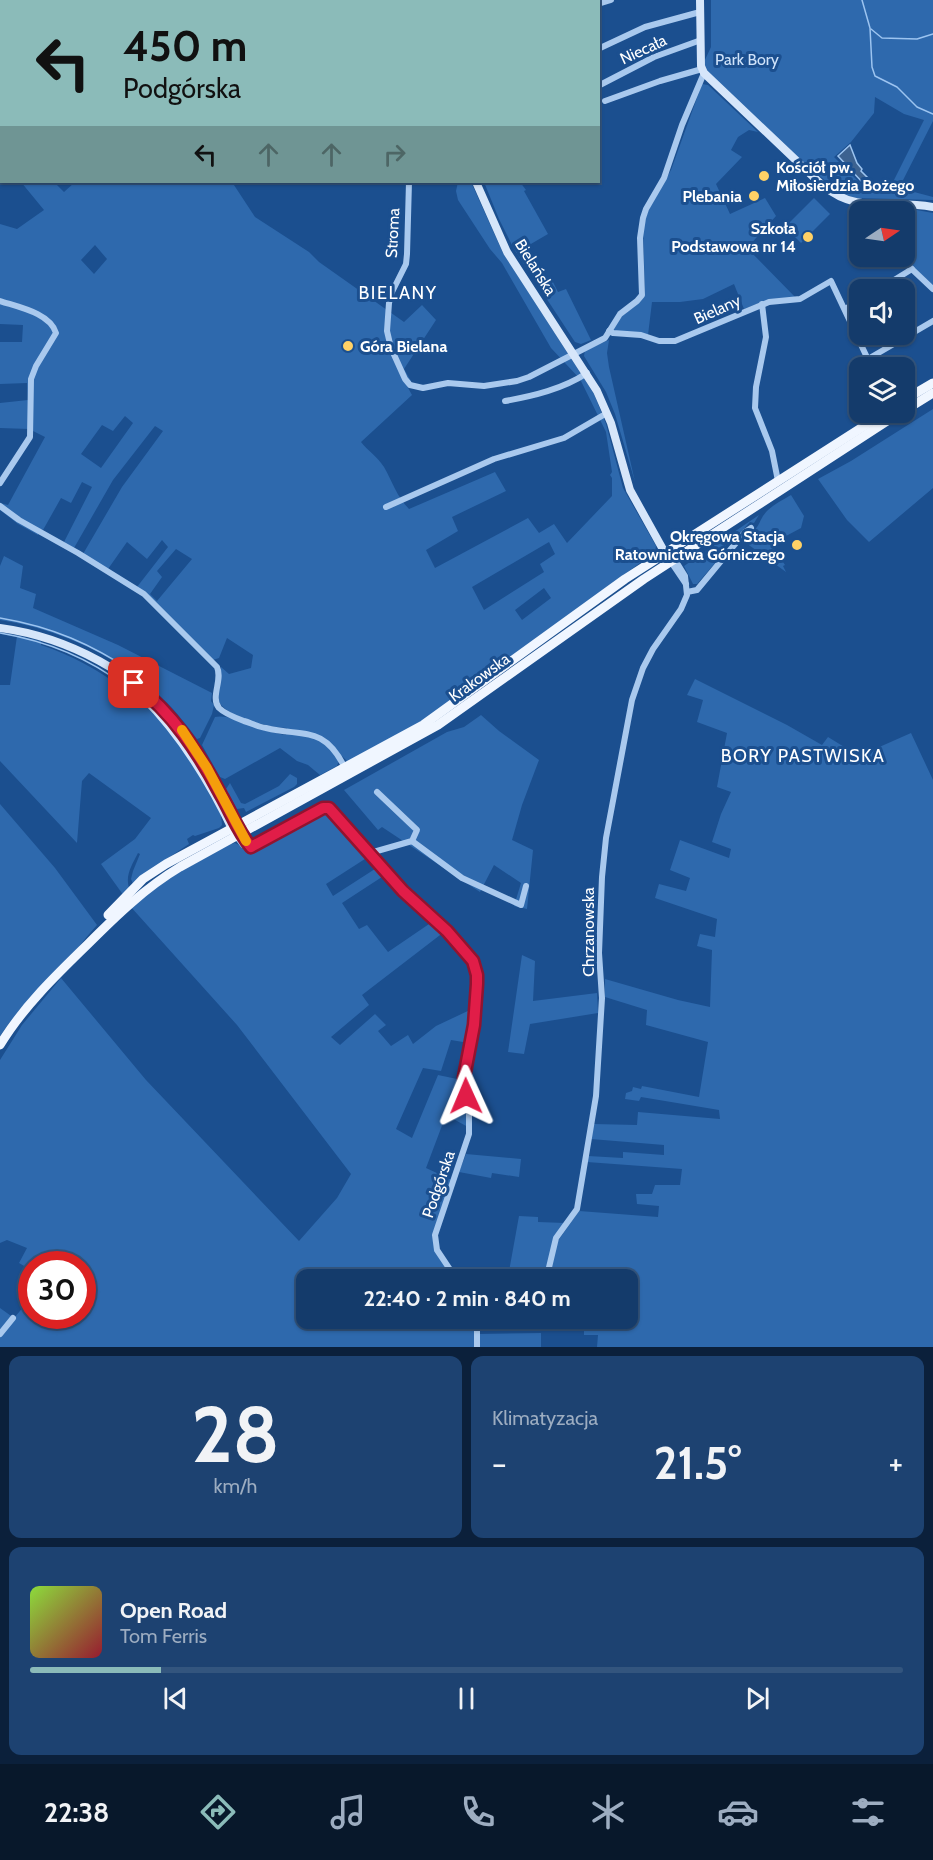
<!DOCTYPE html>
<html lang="pl">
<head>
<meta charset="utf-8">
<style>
	:root { --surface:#143b6b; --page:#1d4271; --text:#f1f3f6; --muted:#9dadc1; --line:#33557e; --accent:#8bbbb9 }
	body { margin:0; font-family:Cabin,sans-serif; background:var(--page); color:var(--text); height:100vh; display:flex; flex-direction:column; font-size:22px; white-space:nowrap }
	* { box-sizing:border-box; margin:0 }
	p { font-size:20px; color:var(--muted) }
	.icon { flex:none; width:33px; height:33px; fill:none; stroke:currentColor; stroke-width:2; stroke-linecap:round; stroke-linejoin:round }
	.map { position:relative; height:1347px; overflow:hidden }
	.details { display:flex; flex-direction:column; gap:9px; padding:9px; background:#0b203b; flex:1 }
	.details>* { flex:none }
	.guide { position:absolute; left:0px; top:0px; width:600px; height:183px; box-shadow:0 2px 4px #0004,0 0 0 2px var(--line); background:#8bbbb9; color:#111; overflow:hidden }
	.needle { width:39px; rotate:77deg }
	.controls { position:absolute; left:849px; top:201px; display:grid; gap:12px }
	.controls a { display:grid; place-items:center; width:66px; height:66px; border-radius:12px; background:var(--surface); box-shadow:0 2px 4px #0004,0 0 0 2px var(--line); font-size:30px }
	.speed { position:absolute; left:18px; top:1251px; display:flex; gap:12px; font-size:30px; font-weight:700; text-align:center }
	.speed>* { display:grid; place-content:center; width:78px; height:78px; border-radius:50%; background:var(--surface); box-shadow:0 2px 4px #0004,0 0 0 2px var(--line); line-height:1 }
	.speed .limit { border:9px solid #d22; background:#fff; color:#111 }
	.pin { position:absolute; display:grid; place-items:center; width:51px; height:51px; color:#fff; margin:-26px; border-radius:12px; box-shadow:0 3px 9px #0006 }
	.me { position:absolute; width:66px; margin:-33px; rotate:359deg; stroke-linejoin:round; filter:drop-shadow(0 0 4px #0008) }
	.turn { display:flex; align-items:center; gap:21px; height:126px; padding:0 24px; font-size:27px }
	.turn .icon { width:78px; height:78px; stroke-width:2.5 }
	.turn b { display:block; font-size:42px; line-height:51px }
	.lanes { display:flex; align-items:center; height:57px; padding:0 24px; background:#0003; justify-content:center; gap:30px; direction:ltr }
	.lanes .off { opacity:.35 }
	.big { font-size:45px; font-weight:700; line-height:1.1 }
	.details .widget { flex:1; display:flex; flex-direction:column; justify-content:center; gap:9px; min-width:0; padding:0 21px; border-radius:12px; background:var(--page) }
	.details .dial { align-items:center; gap:0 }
	.dial b { font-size:78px; line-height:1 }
	.song { display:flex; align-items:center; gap:18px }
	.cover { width:72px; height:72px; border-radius:9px; background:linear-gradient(135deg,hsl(90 70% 55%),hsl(350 70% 35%)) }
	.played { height:6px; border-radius:3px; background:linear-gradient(90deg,var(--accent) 15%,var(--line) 15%) }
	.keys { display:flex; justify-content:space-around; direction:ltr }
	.heat { display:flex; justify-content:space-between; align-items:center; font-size:33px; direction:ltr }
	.details .tiles { flex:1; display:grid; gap:9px; grid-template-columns:1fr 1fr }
	.widget:last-child { grid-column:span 2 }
	.trip { position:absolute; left:296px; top:1269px; width:342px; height:60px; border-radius:12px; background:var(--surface); box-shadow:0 2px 4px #0004,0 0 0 2px var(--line); font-weight:700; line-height:60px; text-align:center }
	.tab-bar { display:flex; height:96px; justify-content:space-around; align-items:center; background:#08182b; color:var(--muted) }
	.tab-bar .icon { width:42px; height:42px }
	.tab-bar .selected { color:var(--accent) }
	.tab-bar b { font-size:27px; color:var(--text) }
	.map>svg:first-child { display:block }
	.green { fill:#2e69ad; fill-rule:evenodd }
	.water { fill:#3c6290; stroke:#9cc4f0; stroke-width:1.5 }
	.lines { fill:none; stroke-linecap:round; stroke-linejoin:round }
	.stream { stroke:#9cc4f0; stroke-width:1.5 }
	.street { stroke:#a9c9ee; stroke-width:6 }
	.secondary { stroke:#d6e6fa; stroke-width:8 }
	.primary { stroke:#f0f6ff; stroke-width:9 }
	.route-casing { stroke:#92132f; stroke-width:15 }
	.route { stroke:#e11d48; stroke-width:10 }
	.slow { stroke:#f59e0b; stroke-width:10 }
	.poi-dot { fill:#ffd166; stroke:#1b4f8f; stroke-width:2 }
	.labels { text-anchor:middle; stroke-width:6; stroke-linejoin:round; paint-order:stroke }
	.street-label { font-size:16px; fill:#fff; stroke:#1b4f8f }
	.park-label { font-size:16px; fill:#cfe3fa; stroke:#1b4f8f }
	.poi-label { font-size:16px; font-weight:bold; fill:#fff; stroke:#1b4f8f; text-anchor:end }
	.neighbourhood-label { font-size:18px; letter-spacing:1.5px; fill:#fff; stroke:#1b4f8f }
</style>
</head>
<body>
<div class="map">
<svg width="933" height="1347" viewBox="0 0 933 1347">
	<rect width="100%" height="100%" fill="#1b4f8f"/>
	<g class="green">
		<path d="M0 0H192L193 1 2 2 0 179Z"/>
		<path d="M711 0H933V121L899 188 933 197V200L855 198 839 192 816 173 814 174 707 73 704 62 711 47ZM875 97 904 114 924 120 891 186 875 182 866 189 834 157 851 142 874 113Z"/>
		<path d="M702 84 708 85 758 132 749 130 738 137 731 150 742 157 716 184 730 214 765 198 776 216 747 248 796 298 759 303 744 309 734 284 703 299 680 302H652L648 335 614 331 613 329 622 316 639 303 645 295 643 228 648 211 671 170Z"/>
		<path d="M21 182H54L64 192 75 182H232L255 217 309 252 319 262 404 322 422 305 436 320 404 369 411 381 407 386 412 395 361 442C368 451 377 456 384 467 392 481 397 497 409 509L495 472 506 491 452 517 458 531 426 550 435 568 528 518 539 533 554 524 567 543 612 496V478L610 475 612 472 606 432 580 379 551 348 502 263 490 249 458 200 456 191 458 182H471L503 253 594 394 606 424 623 488 656 546 655 552 429 717 348 762 335 749 339 761 337 766 320 775 308 765 297 761 280 748 225 779 220 777 202 745 215 717C232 713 266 733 286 735L287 728C270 728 225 717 218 700L221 667 229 674 251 668 253 655 227 638 219 658 213 660 137 587 168 547 162 540 147 559 127 542 108 569 83 554 122 487 163 431 155 426 113 480 74 548 64 542 92 487 82 482 71 503 61 498 43 530 41 529 38 535 18 524 0 510V503L8 505 45 437 29 429 0 428V403L28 400 27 383 0 384V342H22L23 325 0 324V224L17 229 44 210ZM95 245 107 259 94 274 81 260ZM125 416 133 423 101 468 81 454 102 425 113 431ZM549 542 555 554 540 564 544 572 484 610 472 587ZM176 549 192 559 157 601 150 594 162 577 157 571ZM544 588 551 598 522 620 515 610Z"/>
		<path d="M484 182H520L526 190 524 191 548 234 524 248 542 281 551 278 558 292 566 289 591 340 581 344 575 342 514 249 499 219Z"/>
		<path d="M814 198 830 214 801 243 785 227Z"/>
		<path d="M906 208 933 213V285L902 257 904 256V212H900Z"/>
		<path d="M609 340 607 353 609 367 635 482 615 414 606 392 584 356 585 350Z"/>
		<path d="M933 409V488L869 542 847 520 818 479 851 461Z"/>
		<path d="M791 495 804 516 801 528 786 536 783 532 774 538 775 541 771 544 785 565 783 566 786 572 742 540 745 535C760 532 758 520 767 511 773 505 784 499 791 495Z"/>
		<path d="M759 515 754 523 750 522 740 533 737 531 719 554 721 556 697 584H693L684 566Z"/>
		<path d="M4 556 23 566 20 588 36 594 33 608 118 645 212 693 211 701 214 705 212 714 200 738 197 739C187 726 177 712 164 700 121 657 60 629 0 620V566Z"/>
		<path d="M17 636 41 641V645C72 655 97 670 123 688 132 694 142 699 150 707 180 738 200 778 221 815L222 825 219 828 195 836 193 835 187 839 189 844 162 862 134 886 131 879 133 871 140 854 138 853C132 865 125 875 129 888L124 896 101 864 135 839 151 818 89 773 82 781 77 843 0 761V685H10Z"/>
		<path d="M695 679 787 725 822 745 828 737 859 756 911 733 933 780V1347H597L598 1335H584V1319L627 1318V1280H548L555 1245 579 1211 658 1217 659 1206 637 1204 636 1194H652L655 1185H680L682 1169 587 1162 588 1156 623 1158V1152L664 1155V1145L591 1139 593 1124 637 1125 638 1112 720 1119 719 1110 641 1097 639 1101 625 1099 626 1093 632 1091 633 1087 641 1089 642 1086 699 1097 708 1042 646 1025 647 1010 605 997V979L678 1000 710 1007 712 950 697 946 700 934 715 937 717 919 655 898 659 884 686 891 690 878 670 870 680 840 729 858 731 849 712 842 721 814 731 792 717 787 727 733 697 722 703 700 687 695Z"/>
		<path d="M481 715 499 731 539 760 522 805 512 840 533 850 527 909 514 906 521 883 494 865 480 892 382 827 378 830 344 790 447 732 464 727Z"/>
		<path d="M290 774 297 778V784L294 787 246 812 244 808 237 809 226 789 230 783 241 803 245 804 279 786Z"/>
		<path d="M0 804 55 868 97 925C85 938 75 953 62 965 40 987 18 1009 0 1036Z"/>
		<path d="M322 810 330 811 368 857 326 884 333 896 378 867 385 875 342 903 359 929 367 925 388 952 432 922 444 932 362 995 369 1005 331 1037 340 1045 375 1014 386 1025 378 1031 391 1046 408 1035 413 1044 436 1026 472 1009 469 1043 451 1040 441 1071 423 1068 396 1129 412 1138 438 1075 462 1080 468 1127 446 1115 426 1168 452 1180 433 1241 454 1279 306 1280V1318L476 1319 475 1347H0V1308L14 1318 31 1298 32 1316H82V1264H32L31 1270 19 1263 27 1248 7 1240 0 1243V1060L22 1025 61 978 146 1080 299 1241 337 1198 351 1174 237 1025 130 906 181 871 231 844 235 843 250 850Z"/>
		<path d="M522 955 535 961 533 1001 597 993 598 1013 530 1024 524 1054 508 1052Z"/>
		<path d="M466 1154 521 1159 519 1177 492 1173 491 1178 459 1172Z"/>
		<path d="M519 1216 538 1217V1222L565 1223 559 1231 544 1279H521L508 1277Z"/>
		<path d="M541 1333V1347H480V1334Z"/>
	</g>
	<path class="water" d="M850 145 857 163 862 169 861 171 868 178 863 183 838 156Z"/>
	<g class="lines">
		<g class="stream">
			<path d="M862 0 870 28 872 67 875 76 897 87 917 107 933 114"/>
			<path d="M871 29 882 38 917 39 933 34"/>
			<path d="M0 618C53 627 91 644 135 673"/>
			<path d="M0 633C46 641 89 658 125 686"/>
		</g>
		<g class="street">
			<path d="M598 4 611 0"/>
			<path d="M598 49 645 27 700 12"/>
			<path d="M598 86 654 57 701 40"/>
			<path d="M605 101 660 81 702 69"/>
			<path d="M409 182 407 254 406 264 392 292 389 303 387 331 391 348 405 379 410 385 423 388 448 383 484 386 517 381 529 377 605 338 620 314 637 301 642 295 640 238 643 218 646 209 664 178 682 125 704 73"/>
			<path d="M898 256 933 289"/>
			<path d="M878 290 912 269"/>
			<path d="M0 301C18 307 50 313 56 333L36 366 31 379 30 437 0 483"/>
			<path d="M762 304 766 337 756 387 755 408 772 451 778 481"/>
			<path d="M845 309 860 301"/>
			<path d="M609 331 613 333 641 335 659 341H675L769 302 800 299 831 281 872 368"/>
			<path d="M868 359 933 321"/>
			<path d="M505 401C533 396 563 389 587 373"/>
			<path d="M0 506 19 520 78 553 144 594 217 667C223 680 210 697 219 708 225 714 236 718 244 721 251 723 258 727 266 728 303 737 323 725 344 766"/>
			<path d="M386 507 494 459 564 438 607 413"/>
			<path d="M665 553 686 584"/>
			<path d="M687 592 697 590 745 532 751 528"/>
			<path d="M242 833 251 847"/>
			<path d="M236 836 243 845 253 847 323 808H329L403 891 458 943 473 961 475 968 477 984 474 1025 464 1077 469 1113V1134L435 1235 437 1250 457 1280"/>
			<path d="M412 841 462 878 521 905 526 886"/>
			<path d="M370 853 412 841 417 830 377 792"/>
			<path d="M546 1280 556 1238 577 1209 596 1096 602 998 599 953 602 877 606 838 632 700 643 668 653 649 681 609 687 595 685 576 669 550"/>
			<path d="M0 1334 13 1318"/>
			<path d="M477 1347V1318"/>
		</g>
		<g class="secondary">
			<path d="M700 0 701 66 704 73 822 185C860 216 889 198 933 207"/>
			<path d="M423 2 424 0"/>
			<path d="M476 182 507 252 597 391 611 423 630 490 665 553"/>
			<path d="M0 628C68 637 137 674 180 727 205 758 223 795 240 830"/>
			<path d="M143 697C182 736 211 784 235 835"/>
		</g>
		<g class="primary">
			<path d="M904 400 933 383"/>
			<path d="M904 411 933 393"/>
			<path d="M108 915 143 879 166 864 423 725 625 579 886 412"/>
			<path d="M0 1045C23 1007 56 975 88 944 117 915 145 888 180 867L438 725 644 579 901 412"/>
		</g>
	</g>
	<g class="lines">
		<defs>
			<path id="route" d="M134 683C173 714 198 751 221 795 231 812 238 832 251 847L323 808H329L403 891 447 931 473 961 477 975V984L474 1025 464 1077 466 1096"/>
		</defs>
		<use href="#route" class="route-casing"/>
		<use href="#route" class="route"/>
		<path class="slow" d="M182 730 207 768 246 841"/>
	</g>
	<g class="poi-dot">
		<circle cx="764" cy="176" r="6"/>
		<circle cx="754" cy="196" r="6"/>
		<circle cx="808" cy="237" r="6"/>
		<circle cx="348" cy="346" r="6"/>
		<circle cx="797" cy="545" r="6"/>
	</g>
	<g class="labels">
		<g class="street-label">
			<text transform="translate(643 49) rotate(-25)" y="6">Niecała</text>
			<text transform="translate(392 233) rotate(-87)" y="6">Stroma</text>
			<text transform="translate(536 267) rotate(58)" y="6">Bielańska</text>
			<text transform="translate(717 309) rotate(-24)" y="6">Bielany</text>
			<text transform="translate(479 677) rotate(-36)" y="6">Krakowska</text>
			<text transform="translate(588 932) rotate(-90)" y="6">Chrzanowska</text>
			<text transform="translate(438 1184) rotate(-71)" y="6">Podgórska</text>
		</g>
		<g class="park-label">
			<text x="747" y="65">Park Bory</text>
		</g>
		<g class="poi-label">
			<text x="776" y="173" text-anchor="start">Kościół pw.<tspan x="776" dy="18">Miłosierdzia Bożego</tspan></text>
			<text x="742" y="202">Plebania</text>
			<text x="796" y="234">Szkoła<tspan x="796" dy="18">Podstawowa nr 14</tspan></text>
			<text x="360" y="352" text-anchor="start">Góra Bielana</text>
			<text x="785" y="542">Okręgowa Stacja<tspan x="785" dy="18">Ratownictwa Górniczego</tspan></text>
		</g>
		<g class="neighbourhood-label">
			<text x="398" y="299">BIELANY</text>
			<text x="803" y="762">BORY PASTWISKA</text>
		</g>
	</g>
</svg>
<div class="controls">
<a><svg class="needle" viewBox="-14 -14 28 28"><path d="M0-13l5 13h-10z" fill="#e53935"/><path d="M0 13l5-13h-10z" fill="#9dadc1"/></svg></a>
<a><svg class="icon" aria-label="sound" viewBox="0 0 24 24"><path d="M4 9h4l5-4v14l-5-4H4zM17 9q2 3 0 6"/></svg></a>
<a><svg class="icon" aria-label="layers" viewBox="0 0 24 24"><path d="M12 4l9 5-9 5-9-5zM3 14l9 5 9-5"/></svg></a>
</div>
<div class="speed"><div class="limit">30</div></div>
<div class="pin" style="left:134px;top:683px;background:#d93025"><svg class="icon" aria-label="arrive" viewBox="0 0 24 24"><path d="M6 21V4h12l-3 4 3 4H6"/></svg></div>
<svg class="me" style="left:466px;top:1096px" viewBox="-20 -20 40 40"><path d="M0-17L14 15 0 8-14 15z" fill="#e11d48" stroke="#fff" stroke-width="4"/></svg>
<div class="trip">22:40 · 2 min · 840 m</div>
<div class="guide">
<div class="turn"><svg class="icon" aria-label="left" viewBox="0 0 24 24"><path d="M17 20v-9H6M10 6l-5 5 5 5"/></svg><div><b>450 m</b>Podgórska</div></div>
<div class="lanes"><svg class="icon" aria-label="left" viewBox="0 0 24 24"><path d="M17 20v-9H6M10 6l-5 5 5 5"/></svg><svg class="icon off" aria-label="ahead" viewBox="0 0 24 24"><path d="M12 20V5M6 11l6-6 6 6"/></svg><svg class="icon off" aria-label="ahead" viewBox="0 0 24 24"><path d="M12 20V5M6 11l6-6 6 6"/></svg><svg class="icon off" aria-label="right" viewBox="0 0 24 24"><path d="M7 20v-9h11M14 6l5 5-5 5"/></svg></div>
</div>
</div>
<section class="details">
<div class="tiles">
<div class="widget dial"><b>28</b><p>km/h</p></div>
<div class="widget"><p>Klimatyzacja</p>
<div class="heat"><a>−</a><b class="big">21.5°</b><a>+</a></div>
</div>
<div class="widget">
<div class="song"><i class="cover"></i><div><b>Open Road</b><p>Tom Ferris</p></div></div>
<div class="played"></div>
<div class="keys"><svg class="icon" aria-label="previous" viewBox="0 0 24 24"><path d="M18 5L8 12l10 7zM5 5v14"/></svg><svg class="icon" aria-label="pause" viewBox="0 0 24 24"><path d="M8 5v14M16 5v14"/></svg><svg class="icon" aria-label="next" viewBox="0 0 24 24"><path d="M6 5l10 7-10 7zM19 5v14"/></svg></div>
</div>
</div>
</section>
<nav class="tab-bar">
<b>22:38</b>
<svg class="icon selected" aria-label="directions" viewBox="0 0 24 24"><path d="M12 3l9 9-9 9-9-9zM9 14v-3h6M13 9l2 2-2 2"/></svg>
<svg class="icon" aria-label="music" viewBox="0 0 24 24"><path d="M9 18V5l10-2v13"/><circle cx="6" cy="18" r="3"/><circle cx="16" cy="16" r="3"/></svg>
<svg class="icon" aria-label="phone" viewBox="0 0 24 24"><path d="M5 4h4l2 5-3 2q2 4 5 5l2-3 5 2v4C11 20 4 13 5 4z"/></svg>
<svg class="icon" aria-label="climate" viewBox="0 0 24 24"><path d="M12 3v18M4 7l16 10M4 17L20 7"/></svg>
<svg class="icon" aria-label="car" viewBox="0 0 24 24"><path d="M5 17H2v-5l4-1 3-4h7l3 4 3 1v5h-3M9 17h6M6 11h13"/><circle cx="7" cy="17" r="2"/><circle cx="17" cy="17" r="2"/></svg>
<svg class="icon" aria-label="filters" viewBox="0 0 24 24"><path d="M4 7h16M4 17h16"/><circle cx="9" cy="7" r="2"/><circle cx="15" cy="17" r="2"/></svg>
</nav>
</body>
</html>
